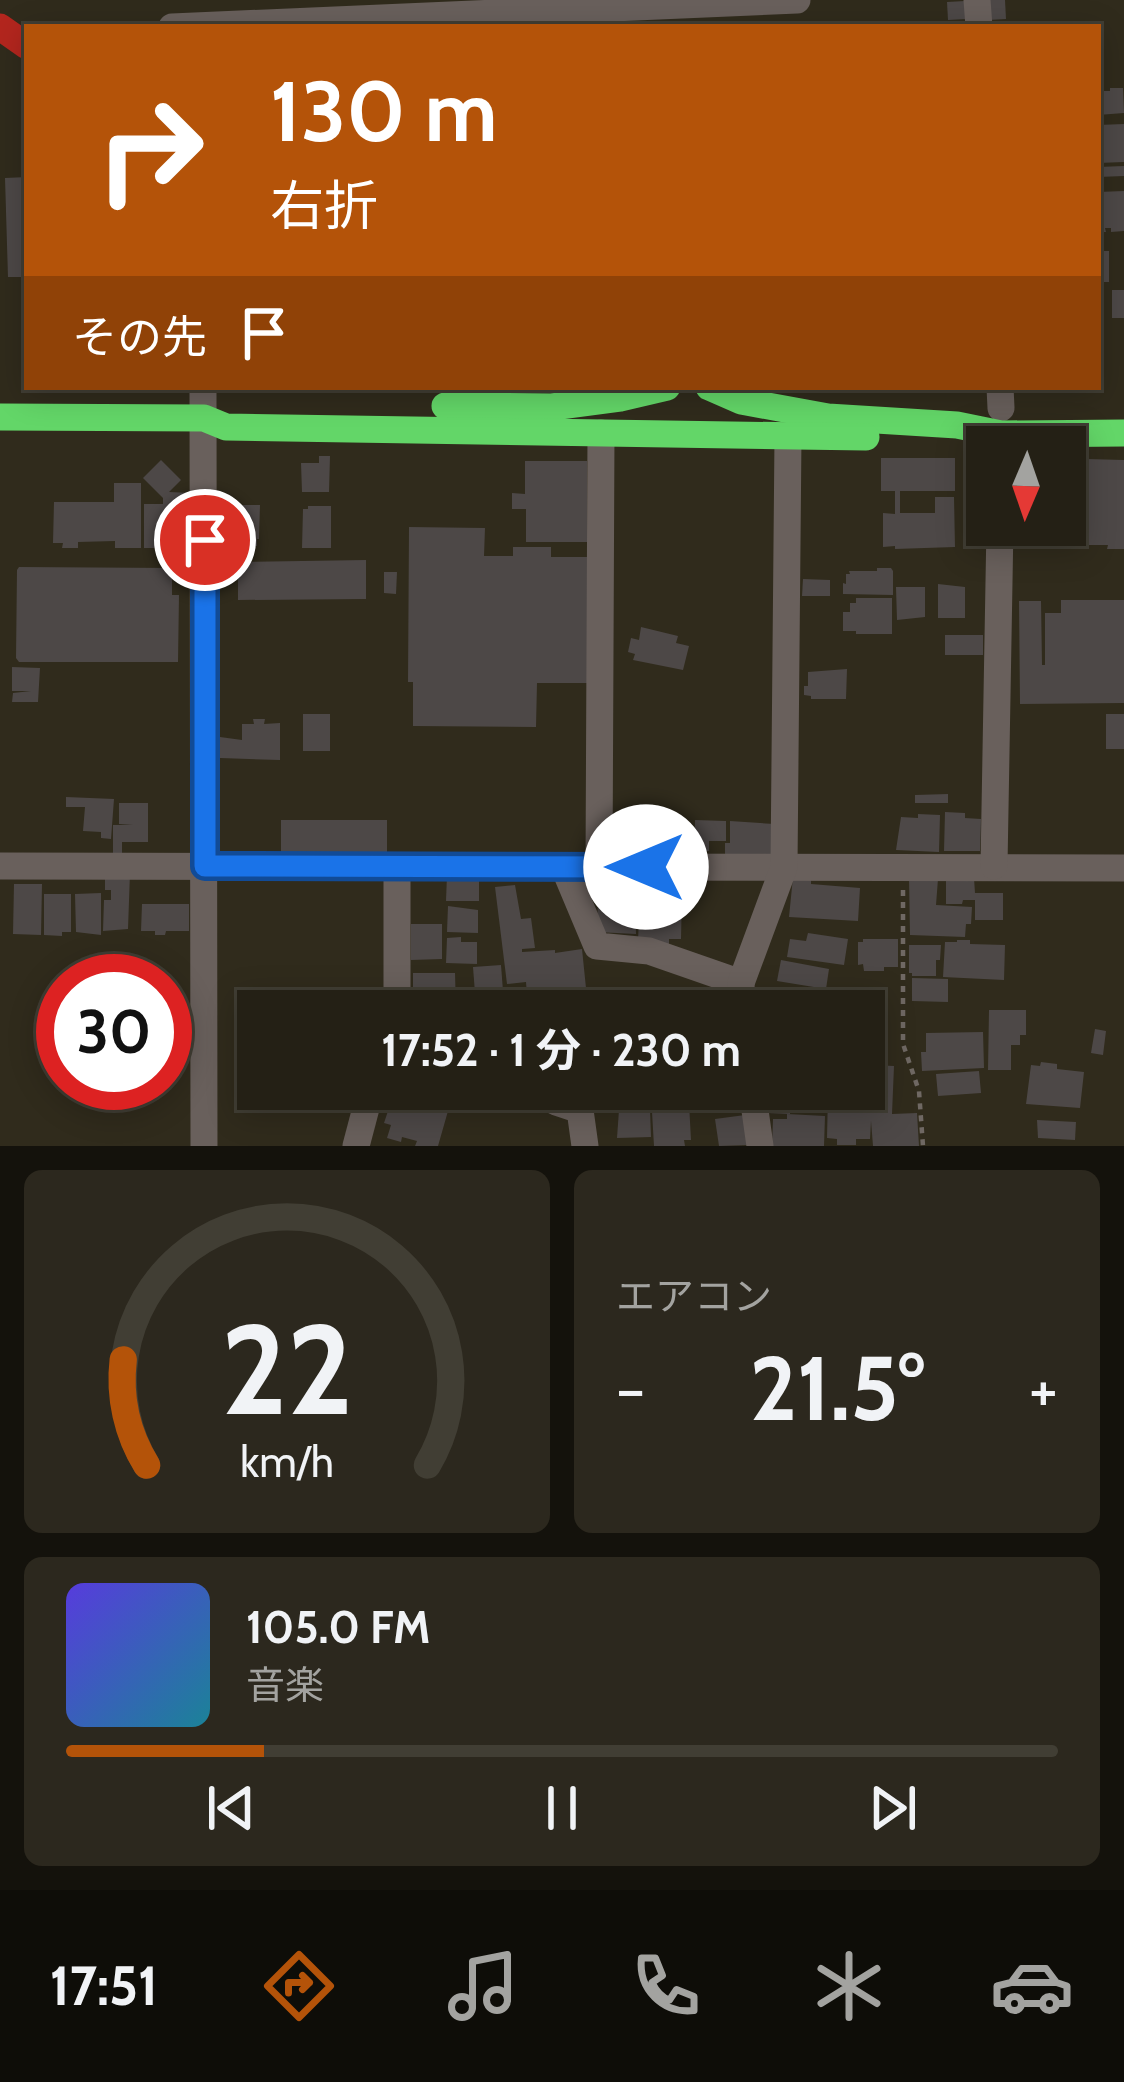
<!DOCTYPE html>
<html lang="ja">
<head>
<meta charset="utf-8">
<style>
	:root { --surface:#242015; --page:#2c281e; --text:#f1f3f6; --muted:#a3a3a0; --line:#413e34; --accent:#b45309 }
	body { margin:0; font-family:Cabin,"Noto Sans JP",sans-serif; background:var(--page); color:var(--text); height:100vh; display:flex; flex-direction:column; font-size:45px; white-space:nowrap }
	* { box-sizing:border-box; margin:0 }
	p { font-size:39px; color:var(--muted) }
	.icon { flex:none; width:66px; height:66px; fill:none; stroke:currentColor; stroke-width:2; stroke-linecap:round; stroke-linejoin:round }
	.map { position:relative; height:1146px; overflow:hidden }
	.sheet { display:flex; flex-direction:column; gap:24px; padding:24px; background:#14120c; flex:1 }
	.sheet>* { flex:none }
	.banner { position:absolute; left:24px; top:24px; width:1077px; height:366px; border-radius:0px; box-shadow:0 6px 30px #0003,0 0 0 3px var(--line); background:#b45309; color:#fff; overflow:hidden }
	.needle { width:78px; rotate:182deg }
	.fabs { position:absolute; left:966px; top:426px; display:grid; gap:24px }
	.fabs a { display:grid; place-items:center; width:120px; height:120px; border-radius:0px; background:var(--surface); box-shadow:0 6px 30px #0003,0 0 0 3px var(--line); font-size:60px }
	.speed { position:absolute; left:36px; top:954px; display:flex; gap:24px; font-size:60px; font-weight:700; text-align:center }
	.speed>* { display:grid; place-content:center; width:156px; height:156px; border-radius:50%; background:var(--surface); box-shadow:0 6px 30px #0003,0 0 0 3px var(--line); line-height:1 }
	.speed .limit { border:18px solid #d22; background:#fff; color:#111 }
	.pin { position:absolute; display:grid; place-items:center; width:102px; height:102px; color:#fff; margin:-51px; border:6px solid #fff; border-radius:50%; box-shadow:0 3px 12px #0007 }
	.me { position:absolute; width:132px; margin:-66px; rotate:270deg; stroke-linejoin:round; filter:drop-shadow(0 0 9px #0008) }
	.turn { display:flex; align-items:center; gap:42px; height:252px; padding:0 48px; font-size:54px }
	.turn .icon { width:156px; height:156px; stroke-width:2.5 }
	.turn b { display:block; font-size:84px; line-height:102px }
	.then { display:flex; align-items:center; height:114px; padding:0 48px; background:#0003; gap:24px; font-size:45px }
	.big { font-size:90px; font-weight:700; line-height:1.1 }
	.sheet .tile { flex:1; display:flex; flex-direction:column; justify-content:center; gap:18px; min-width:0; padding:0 42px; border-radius:18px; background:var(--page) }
	.sheet .dial { align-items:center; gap:0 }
	.dial svg { height:312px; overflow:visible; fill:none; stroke:var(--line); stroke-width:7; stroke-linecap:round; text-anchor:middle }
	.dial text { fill:var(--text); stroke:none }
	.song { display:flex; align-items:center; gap:36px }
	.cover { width:144px; height:144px; border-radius:18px; background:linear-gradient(135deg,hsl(250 70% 55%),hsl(190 70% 35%)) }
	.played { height:12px; border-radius:6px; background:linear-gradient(90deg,var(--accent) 20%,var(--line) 20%) }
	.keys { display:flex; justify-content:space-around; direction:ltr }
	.heat { display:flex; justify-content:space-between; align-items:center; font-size:66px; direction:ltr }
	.sheet .tiles { flex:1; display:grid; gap:24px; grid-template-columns:1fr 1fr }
	.tile:last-child { grid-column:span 2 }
	.trip { position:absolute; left:237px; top:990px; width:648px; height:120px; border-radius:0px; background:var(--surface); box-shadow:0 6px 30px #0003,0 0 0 3px var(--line); font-weight:700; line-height:120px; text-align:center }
	.tabs { display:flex; height:192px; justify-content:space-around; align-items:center; background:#0e0d08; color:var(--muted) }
	.tabs .icon { width:84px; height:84px }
	.tabs .active { color:var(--accent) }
	.tabs b { font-size:54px; color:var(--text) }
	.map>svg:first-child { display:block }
	.building { fill:#4d4847 }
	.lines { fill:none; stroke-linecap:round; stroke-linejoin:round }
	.path { stroke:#6f6863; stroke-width:4.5; stroke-dasharray:6 6; stroke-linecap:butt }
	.street { stroke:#69605c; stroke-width:27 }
	.fast { stroke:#63d668; stroke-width:27 }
	.jam { stroke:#b3261e; stroke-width:27 }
	.route-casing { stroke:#114b97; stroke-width:30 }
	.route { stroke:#1a73e8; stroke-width:21 }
</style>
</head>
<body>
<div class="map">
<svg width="1124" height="1146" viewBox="0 0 1124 1146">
	<rect width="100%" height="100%" fill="#302b1c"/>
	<g class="building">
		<path d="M987 0H1005L1006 19 988 20Z"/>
		<path d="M965 1 966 19 948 20 947 2Z"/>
		<path d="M1110 88H1123L1124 113 1098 115V91H1110Z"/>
		<path d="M1124 124V162L1098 163V125Z"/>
		<path d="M1124 166V176L1098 177V167Z"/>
		<path d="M27 177V277H8L5 178Z"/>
		<path d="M1124 191V231L1111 232V228H1105L1106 232H1098V192Z"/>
		<rect x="1098" y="251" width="11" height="31"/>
		<rect x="1112" y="290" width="12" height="28"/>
		<path d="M319 456H330L329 492H302L301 463H319Z"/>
		<path d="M881 458H955V491H900V513H935V497H954L955 547 895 549V546L883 547V513L895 514V491H881Z"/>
		<path d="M1087 459 1124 460V549H1107L1108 545H1087Z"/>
		<path d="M161 460 181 480 169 492 192 493V501H181V504H188V548H144V504H163V498L143 478Z"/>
		<path d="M525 461H587V542H526V509H512V493L525 494Z"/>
		<path d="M114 483H141V548H115V541L78 542V548H62L63 543H53L54 502H114Z"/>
		<path d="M218 505H260L259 539H257V546H235L236 540H217Z"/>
		<path d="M308 506H331V548H302L303 509H308Z"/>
		<path d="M1065 520H1074V546H1062L1063 549 1014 548 1015 525H1065Z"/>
		<path d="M409 527 485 528 484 556H513V547H551V557H589L588 683H537L536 727 413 726V682H408Z"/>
		<path d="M366 560V599L238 600V562Z"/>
		<path d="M19 567 172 568V595H179L178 662H19L16 658 17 570Z"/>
		<path d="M877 568H891L893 571V595L843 594V583L846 584V574H850L849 571H877Z"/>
		<path d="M384 572H397L396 594 384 593Z"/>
		<path d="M803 579 830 580V596H802Z"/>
		<path d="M938 584 965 587V618H938Z"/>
		<path d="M896 587H925V617L897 620Z"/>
		<path d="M856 598H892V634H856V631H843V612H850V603H856Z"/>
		<path d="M1061 600H1124V703L1020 704 1019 601H1041L1042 665H1045V613H1061Z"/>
		<path d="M641 627 678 636 676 643 689 646 683 670 633 660 635 654 628 652 631 638 639 640Z"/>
		<rect x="945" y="635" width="38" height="20"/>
		<path d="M12 667 40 668 38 702H12L13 693 31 691H12Z"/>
		<path d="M847 669 846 699H811V696L804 695V686H808V672Z"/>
		<rect x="303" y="714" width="27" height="37"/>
		<rect x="1106" y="714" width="18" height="35"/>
		<path d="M253 719H265L264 724 280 723V760L220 758V737L242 740V724H254Z"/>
		<path d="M948 794V803H915V795Z"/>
		<path d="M66 797 114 799 111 839 101 838V832L83 831 85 807H66Z"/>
		<path d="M119 803H148V842H122V857H113V825H133L119 824Z"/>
		<path d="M945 812 965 813V818L981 819 980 851H944Z"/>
		<path d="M918 814 940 815 939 852 896 850 901 817 918 818Z"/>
		<path d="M281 820H387V854L281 855Z"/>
		<path d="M695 820 726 821V841H709V851H694Z"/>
		<path d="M730 821 774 824V861L725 858V843H730Z"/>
		<path d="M105 873H130L128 929 103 931 104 900H111V890H105Z"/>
		<path d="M447 875 479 879V901H446Z"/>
		<path d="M793 877 811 878V884L860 888 858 921 789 917Z"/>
		<path d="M909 878 938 879 936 905 972 907 971 924H966L965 937 910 935Z"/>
		<path d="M946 878H974L975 893H1003V920H975V900H963L962 904H946Z"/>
		<path d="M14 884H42L41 935 13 934Z"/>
		<path d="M515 885 521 919 531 918 535 948 522 949V952L555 950V953L582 949 586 988 527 996 526 982 507 984 495 887Z"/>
		<path d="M640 892 682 896 681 939H669V946L638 941Z"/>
		<path d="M101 893V935L76 932 75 894Z"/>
		<path d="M44 894H71V932H62V936L44 935Z"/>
		<path d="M614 894 635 895 636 934 597 932 598 896Z"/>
		<path d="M142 904H189V931H166L165 935H155V931H141Z"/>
		<path d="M448 906 478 910V933L447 932Z"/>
		<path d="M411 924H442V959L411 960Z"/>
		<path d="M808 933 848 939 844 965 787 957 790 939 806 941Z"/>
		<path d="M461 937V942H477V964L446 963 447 938Z"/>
		<path d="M863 939H898V967H884V971H864L863 964 858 965V942H863Z"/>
		<path d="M957 940H970V944L1005 945 1004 980 943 977 945 942H957Z"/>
		<path d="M909 945H941L940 960H936V976H912V973H909Z"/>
		<path d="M781 960 829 969 826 989 777 981Z"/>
		<path d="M501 965 503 991 475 993 473 967Z"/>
		<path d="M413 973H455L456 1008H451V1011H431L428 1008V1011H418L417 1008H413Z"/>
		<path d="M912 978 948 979V1002L912 1001Z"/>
		<path d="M725 988V1009L697 1010V989Z"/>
		<rect x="364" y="993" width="23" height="18"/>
		<path d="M618 994 622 1011H600L597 999Z"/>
		<path d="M561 997 563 1011H525L523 1002Z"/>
		<path d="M989 1010H1026V1035H1020V1045H1011V1070H988Z"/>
		<path d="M1095 1029 1106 1031 1103 1055 1091 1053Z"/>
		<path d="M983 1032 984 1068 922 1071 921 1052H926V1033Z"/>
		<path d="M1041 1062 1057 1064V1069L1084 1072 1080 1108 1026 1104 1031 1065 1040 1066Z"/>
		<path d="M873 1065 894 1066 892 1114 917 1113 919 1146H873L871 1121 870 1139H856V1145H837V1139L827 1138 828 1093H847V1097H852V1108L871 1109Z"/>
		<path d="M979 1071 981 1093 938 1096 936 1074Z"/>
		<path d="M373 1089H399L450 1104 438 1146H415L417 1141 402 1137 401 1142 387 1138 391 1125 384 1123 388 1111 368 1106Z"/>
		<path d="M585 1089H609L611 1101 587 1102Z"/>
		<path d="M618 1089H678L679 1103 645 1105V1095L619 1096Z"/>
		<path d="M768 1089H790V1114L767 1113Z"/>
		<path d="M690 1091 710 1092 709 1105H689Z"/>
		<path d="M689 1103 691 1140H684L685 1146H654L652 1112Z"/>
		<path d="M650 1109 651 1137 617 1138 619 1110Z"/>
		<path d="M787 1114 825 1116 824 1146H772L773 1119H787Z"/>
		<path d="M745 1115 749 1145 719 1146 715 1119Z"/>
		<path d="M1037 1120 1076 1122 1075 1140 1038 1138Z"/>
	</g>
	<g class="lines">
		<path class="path" d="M903 890V1044L919 1091 923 1146"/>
		<g class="street">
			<path d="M977 0 979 27"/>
			<path d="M172 27 797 0"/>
			<path d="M203 387 204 1146"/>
			<path d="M1000 387 1001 408"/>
			<path d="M0 866 1124 868"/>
			<path d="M567 866 568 877 597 946 649 951 741 983"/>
			<path d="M994 866 1000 525"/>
			<path d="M599 867 601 433"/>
			<path d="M397 1011V866"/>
			<path d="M742 1011 741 983 784 867 788 436"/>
			<path d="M553 1089 556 1102 580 1110 585 1146"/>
			<path d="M752 1089 760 1146"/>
			<path d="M356 1146 371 1089"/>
		</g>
		<g class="fast">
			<path d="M709 387 741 401 828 417 957 425 1001 434 1124 433"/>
			<path d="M445 406 552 407 620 398 667 387"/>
			<path d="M0 417 204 418 226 427 866 437"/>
		</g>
		<path class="jam" d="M0 27 27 46"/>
	</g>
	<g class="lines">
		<defs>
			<path id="route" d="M205 540V866L646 867"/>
		</defs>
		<use href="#route" class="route-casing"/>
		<use href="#route" class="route"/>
	</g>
</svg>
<div class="fabs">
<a><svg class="needle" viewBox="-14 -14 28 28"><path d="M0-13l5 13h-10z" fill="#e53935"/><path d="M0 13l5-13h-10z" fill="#a3a3a0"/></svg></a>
</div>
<div class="speed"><div class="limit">30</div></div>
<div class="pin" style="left:205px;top:540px;background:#d93025"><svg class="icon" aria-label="arrive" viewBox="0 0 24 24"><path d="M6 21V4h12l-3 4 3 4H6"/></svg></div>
<svg class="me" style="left:646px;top:867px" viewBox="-20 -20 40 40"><circle r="19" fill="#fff"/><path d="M0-13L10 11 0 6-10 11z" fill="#1a73e8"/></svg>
<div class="trip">17:52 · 1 分 · 230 m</div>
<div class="banner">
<div class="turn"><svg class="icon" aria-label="right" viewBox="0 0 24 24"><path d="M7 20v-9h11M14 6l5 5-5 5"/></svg><div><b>130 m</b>右折</div></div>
<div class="then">その先<svg class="icon" aria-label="arrive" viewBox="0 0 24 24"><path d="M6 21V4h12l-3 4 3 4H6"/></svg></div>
</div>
</div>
<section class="sheet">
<div class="tiles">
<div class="tile dial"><svg viewBox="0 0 100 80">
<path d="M14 69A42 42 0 1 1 86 69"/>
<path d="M14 69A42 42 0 0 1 8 42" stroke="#b45309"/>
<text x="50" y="56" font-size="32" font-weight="700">22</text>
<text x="50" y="72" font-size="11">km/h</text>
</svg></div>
<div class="tile"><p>エアコン</p>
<div class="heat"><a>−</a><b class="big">21.5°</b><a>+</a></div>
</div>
<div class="tile">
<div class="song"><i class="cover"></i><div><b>105.0 FM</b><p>音楽</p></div></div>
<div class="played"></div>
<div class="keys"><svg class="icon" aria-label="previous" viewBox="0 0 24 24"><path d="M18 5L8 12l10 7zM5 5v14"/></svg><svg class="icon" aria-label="pause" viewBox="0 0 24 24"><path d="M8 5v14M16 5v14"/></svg><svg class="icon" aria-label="next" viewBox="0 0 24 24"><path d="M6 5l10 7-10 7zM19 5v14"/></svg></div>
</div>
</div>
</section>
<nav class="tabs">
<b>17:51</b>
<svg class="icon active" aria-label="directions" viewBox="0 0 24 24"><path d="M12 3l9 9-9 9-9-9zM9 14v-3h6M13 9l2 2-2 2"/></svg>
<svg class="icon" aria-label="music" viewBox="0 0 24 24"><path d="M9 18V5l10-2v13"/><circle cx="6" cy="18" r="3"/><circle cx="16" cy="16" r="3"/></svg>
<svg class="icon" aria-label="phone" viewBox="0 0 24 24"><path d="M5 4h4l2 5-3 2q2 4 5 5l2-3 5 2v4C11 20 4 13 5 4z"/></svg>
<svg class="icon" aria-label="climate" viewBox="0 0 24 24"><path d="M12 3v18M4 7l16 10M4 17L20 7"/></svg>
<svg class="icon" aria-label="car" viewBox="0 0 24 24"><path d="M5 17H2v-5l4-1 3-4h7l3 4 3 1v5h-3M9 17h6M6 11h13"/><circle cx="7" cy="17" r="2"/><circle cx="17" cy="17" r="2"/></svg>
</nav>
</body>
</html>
